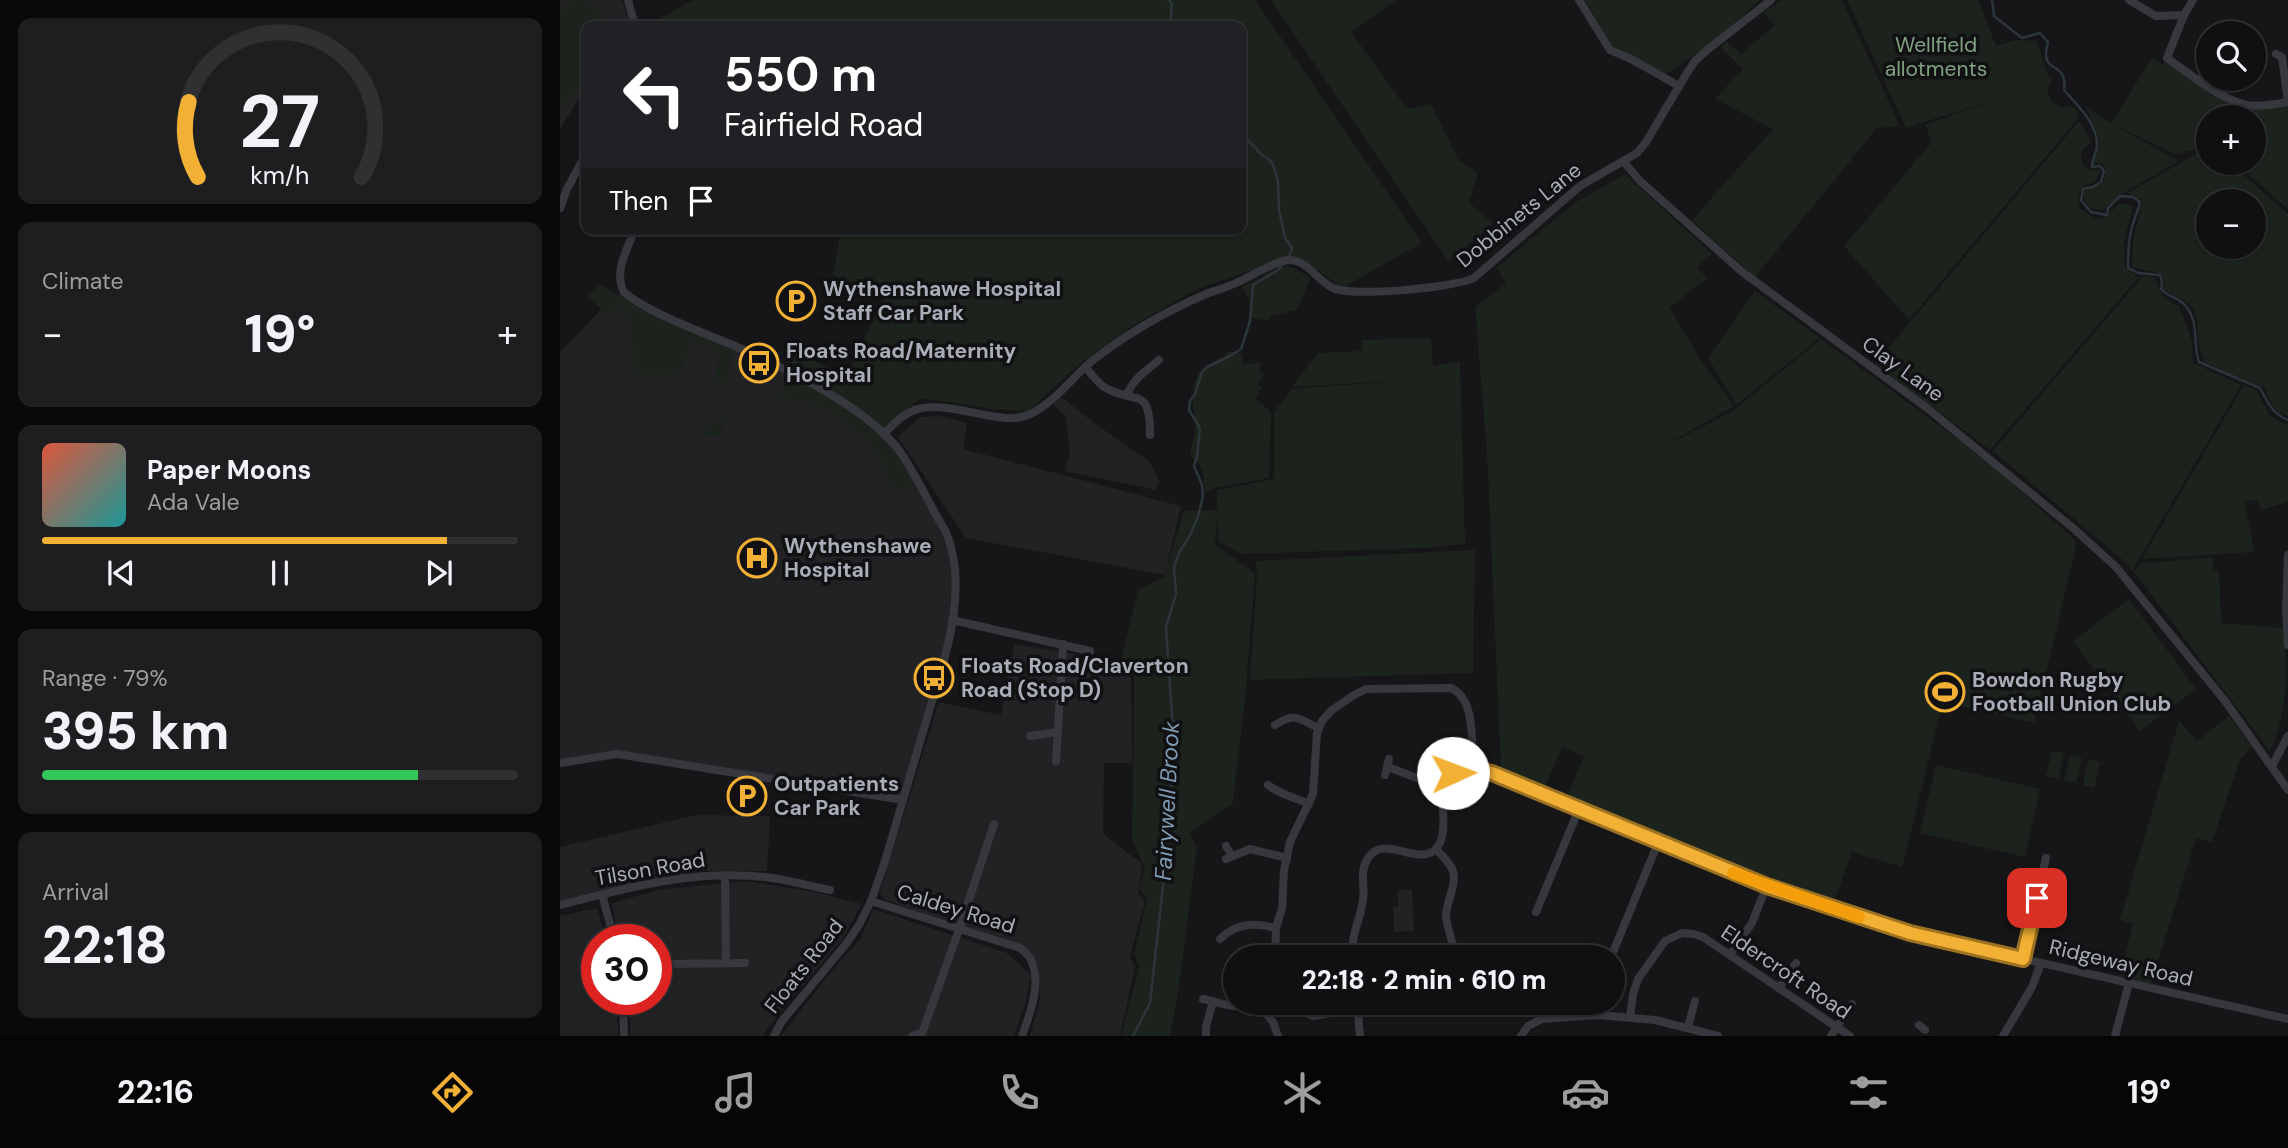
<!DOCTYPE html>
<html lang="en">
<head>
<meta charset="utf-8">
<style>
	:root { --surface:#101012; --page:#1e1e20; --text:#f1f3f6; --muted:#9c9d9f; --line:#303032; --accent:#f2b134 }
	body { margin:0; font-family:"DM Sans",sans-serif; background:var(--page); color:var(--text); height:100vh; display:flex; flex-direction:column; font-size:26px; white-space:nowrap }
	* { box-sizing:border-box; margin:0 }
	p { font-size:23px; color:var(--muted) }
	.icon { flex:none; width:38px; height:38px; fill:none; stroke:currentColor; stroke-width:2; stroke-linecap:round; stroke-linejoin:round }
	.map { position:relative; flex:1; overflow:hidden }
	.panel { display:flex; flex-direction:column; gap:18px; padding:18px; background:#09090a; width:560px }
	.panel>* { flex:none }
	.banner { position:absolute; left:21px; top:21px; width:665px; height:214px; border-radius:14px; box-shadow:0 2px 5px #0004,0 0 0 2px var(--line); background:#202124; color:#fff; overflow:hidden }
	.controls { position:absolute; left:1636px; top:21px; display:grid; gap:14px }
	.controls a { display:grid; place-items:center; width:70px; height:70px; border-radius:50%; background:var(--surface); box-shadow:0 2px 5px #0004,0 0 0 2px var(--line); font-size:35px }
	.speed { position:absolute; left:21px; top:924px; display:flex; gap:14px; font-size:35px; font-weight:700; text-align:center }
	.speed>* { display:grid; place-content:center; width:91px; height:91px; border-radius:50%; background:var(--surface); box-shadow:0 2px 5px #0004,0 0 0 2px var(--line); line-height:1 }
	.speed .limit { border:10px solid #d22; background:#fff; color:#111 }
	.pin { position:absolute; display:grid; place-items:center; width:60px; height:60px; color:#fff; margin:-30px; border-radius:14px; box-shadow:0 4px 10px #0006 }
	.me { position:absolute; width:77px; margin:-38px; rotate:88deg; stroke-linejoin:round; filter:drop-shadow(0 0 5px #0008) }
	.turn { display:flex; align-items:center; gap:24px; height:147px; padding:0 28px; font-size:32px }
	.turn .icon { width:91px; height:91px; stroke-width:2.5 }
	.turn b { display:block; font-size:49px; line-height:60px }
	.then { display:flex; align-items:center; height:66px; padding:0 28px; background:#0003; gap:14px; font-size:26px }
	.big { font-size:52px; font-weight:800; line-height:1.1 }
	.panel .widget { flex:1; display:flex; flex-direction:column; justify-content:center; gap:10px; min-width:0; padding:0 24px; border-radius:14px; background:var(--page) }
	.panel .dial { align-items:center; gap:0 }
	.dial svg { height:182px; overflow:visible; fill:none; stroke:var(--line); stroke-width:7; stroke-linecap:round; text-anchor:middle }
	.dial text { fill:var(--text); stroke:none }
	.song { display:flex; align-items:center; gap:21px }
	.cover { width:84px; height:84px; border-radius:10px; background:linear-gradient(135deg,hsl(10 70% 55%),hsl(180 70% 35%)) }
	.played { height:7px; border-radius:4px; background:linear-gradient(90deg,var(--accent) 85%,var(--line) 85%) }
	.keys { display:flex; justify-content:space-around; direction:ltr }
	.heat { display:flex; justify-content:space-between; align-items:center; font-size:38px; direction:ltr }
	.charge { height:10px; border-radius:5px; background:linear-gradient(90deg,#34c759 79%,var(--line) 0) }
	.trip { position:absolute; left:663px; top:945px; width:402px; height:70px; border-radius:35px; background:var(--surface); box-shadow:0 2px 5px #0004,0 0 0 2px var(--line); font-weight:800; line-height:70px; text-align:center }
	.dock { display:flex; height:112px; justify-content:space-around; align-items:center; background:#060607; color:var(--muted) }
	.dock .icon { width:49px; height:49px }
	.dock .active { color:var(--accent) }
	.dock b { font-size:32px; color:var(--text) }
	main { display:flex; flex:1; min-height:0 }
	.map>svg:first-child { display:block }
	.built { fill:#222225 }
	.green { fill:#1c231d; fill-rule:evenodd }
	.lines { fill:none; stroke-linecap:round; stroke-linejoin:round }
	.stream { stroke:#2c353c; stroke-width:2.5 }
	.minor { stroke:#37383d; stroke-width:8 }
	.route-casing { stroke:#9d7322; stroke-width:18 }
	.route { stroke:#f2b134; stroke-width:12 }
	.slow { stroke:#f59e0b; stroke-width:12 }
	.labels { text-anchor:middle; stroke-width:7; stroke-linejoin:round; paint-order:stroke }
	.park-label { font-size:21px; fill:#7fa381; stroke:#111113 }
	.street-label { font-size:21px; fill:#a8adb8; stroke:#111113 }
	.poi-label { font-size:21px; font-weight:bold; fill:#a8adb8; stroke:#111113; text-anchor:start }
	.water-label { font-size:23px; font-style:italic; fill:#7f9bb3; stroke:#111113 }
</style>
</head>
<body>
<main>
<section class="panel">
<div class="widget dial"><svg viewBox="0 0 100 80">
<path d="M14 69A42 42 0 1 1 86 69"/>
<path d="M14 69A42 42 0 0 1 10 36" stroke="#f2b134"/>
<text x="50" y="56" font-size="32" font-weight="700">27</text>
<text x="50" y="72" font-size="11">km/h</text>
</svg></div>
<div class="widget"><p>Climate</p>
<div class="heat"><a>−</a><b class="big">19°</b><a>+</a></div>
</div>
<div class="widget">
<div class="song"><i class="cover"></i><div><b>Paper Moons</b><p>Ada Vale</p></div></div>
<div class="played"></div>
<div class="keys"><svg class="icon" aria-label="previous" viewBox="0 0 24 24"><path d="M18 5L8 12l10 7zM5 5v14"/></svg><svg class="icon" aria-label="pause" viewBox="0 0 24 24"><path d="M8 5v14M16 5v14"/></svg><svg class="icon" aria-label="next" viewBox="0 0 24 24"><path d="M6 5l10 7-10 7zM19 5v14"/></svg></div>
</div>
<div class="widget"><p>Range · 79%</p><b class="big">395 km</b><div class="charge"></div></div>
<div class="widget"><p>Arrival</p><b class="big">22:18</b></div>
</section>
<div class="map">
<svg width="1728" height="1036" viewBox="0 0 1728 1036">
	<rect width="100%" height="100%" fill="#161618"/>
	<g class="built">
		<path d="M0 0H62L70 26H26V87L0 129Z"/>
		<path d="M62 294 181 349 297 413 340 452 380 522 396 572 392 632 343 800 73 756 0 763V352L55 295Z"/>
		<path d="M501 397 537 425 590 462 600 482 596 490 504 471 510 455 506 418 494 404Z"/>
		<path d="M379 416 407 423 403 449 621 506 605 575 406 538 338 437 360 417Z"/>
		<path d="M454 644 520 655 561 666 571 678 572 763H544L543 834 581 863 582 872 578 893 585 901 570 957 575 967 560 1036H470L480 999 479 968 467 950 323 899 320 891 379 702 441 715Z"/>
		<path d="M136 815 210 816 207 871H142L41 890 0 901V847Z"/>
		<path d="M186 881 255 892 302 904 283 938 206 1030 204 1036H71L68 999H96V940H58L52 903 98 890Z"/>
		<path d="M838 890H852L854 931 834 932 833 907 838 906Z"/>
		<path d="M37 908 46 940H37V999H57L58 1036H0V916Z"/>
		<path d="M313 909 447 953 471 975 466 1001 454 1036H221L265 979 301 938Z"/>
	</g>
	<g class="green">
		<path d="M10 0H26L55 26H26V82L0 110V11Z"/>
		<path d="M133 0H695L862 243 782 288 747 262 721 257 692 270 637 289 569 328 521 363 468 411 433 409 361 398 326 424 321 438 339 458 354 487 334 492 320 460 307 441 267 408 218 397 236 353 286 375 324 299 273 275 281 229H681V26H121L111 25 87 26Z"/>
		<path d="M711 0H836L791 32 847 109 870 104 878 118 898 160 918 173 909 203 933 223 889 262Z"/>
		<path d="M1025 0H1200L1155 41 1106 74 1054 49Z"/>
		<path d="M1222 0H1282L1340 126 1317 128 1195 277 1132 220 1213 129 1155 99 1183 69 1161 48 1166 41 1181 54 1215 25 1203 13Z"/>
		<path d="M1287 0H1418L1436 46 1457 40 1477 41 1489 79 1493 78 1487 91 1492 102 1501 107H1515L1519 117 1349 320 1284 246 1372 142 1365 125 1439 98 1346 128Z"/>
		<path d="M1592 58 1603 65 1607 58 1685 105 1728 102V209L1675 163H1694V117H1648V152L1637 149 1615 154 1552 124 1619 161 1565 192 1542 210 1530 208 1524 199V192C1537 187 1552 182 1543 164L1533 163 1539 146V137L1525 105 1551 124Z"/>
		<path d="M1519 121 1531 142 1521 152 1522 164 1531 170 1540 171 1536 181 1524 186 1518 195 1520 209 1535 218 1543 219 1560 203 1573 206 1564 241 1565 266 1578 278 1430 450 1315 364Z"/>
		<path d="M1639 152 1648 154V163H1670L1728 214V416C1714 413 1710 399 1704 387L1684 380 1644 362C1642 355 1639 347 1638 340 1637 325 1639 314 1628 303 1620 295 1610 296 1603 289L1604 281 1601 274 1572 267 1573 240 1583 201 1568 193ZM1648 201H1694V247H1648Z"/>
		<path d="M1065 174 1152 254 1137 267 1147 278 1110 308 1140 359 1174 406 1095 451 1171 412 1261 339 1399 440 1451 482 1517 542 1474 723 1383 702 1342 867 1292 852 1273 904 1193 876 1006 799 1024 756 1002 747 984 790 946 774 941 768 927 452 915 307 946 283 936 268 1016 202Z"/>
		<path d="M727 266 736 269 750 278 737 310 709 316 710 321 692 318 689 299 682 287 717 268Z"/>
		<path d="M1583 276 1596 278C1602 296 1600 297 1619 306L1632 341 1633 363 1681 385 1572 571 1563 560 1433 451Z"/>
		<path d="M40 285 104 320 174 350 167 385H154L159 354 156 350 131 340 124 364 117 375H74L71 327 63 307 47 314 27 297Z"/>
		<path d="M1195 291 1260 338 1176 405 1148 358Z"/>
		<path d="M871 338 873 366 900 362 905 544 864 548 682 554 659 542 657 516 655 545 695 573 686 688 673 803 630 833 637 848 618 992 610 1036H561L579 967 574 954 587 900 580 888 585 868 572 840 574 677 561 661 578 590 604 577 624 511 657 510V490L714 479V412L732 389 851 380 732 387 758 353 802 351 801 340Z"/>
		<path d="M669 351 683 354 682 365 700 362 699 370 704 374 698 385 702 388 695 398 711 412 709 478 654 488 646 493 642 468 630 454C631 447 634 439 635 432 637 414 626 386 641 371 648 363 661 359 669 351Z"/>
		<path d="M1684 385 1697 391 1710 416 1725 424 1728 423V502L1701 510 1698 499 1685 502 1694 552 1582 559Z"/>
		<path d="M161 417 165 418 161 437 144 435 143 432Z"/>
		<path d="M915 550 913 673 690 680 697 572 695 561Z"/>
		<path d="M1653 557V570L1659 571 1661 623 1724 628C1727 669 1728 715 1710 751L1574 572 1580 564Z"/>
		<path d="M1569 599 1636 689 1580 731 1513 641Z"/>
		<path d="M1669 716 1692 747 1680 759 1652 842 1636 838 1591 984 1560 977 1573 924 1560 920 1619 721 1637 741Z"/>
		<path d="M1492 751 1504 753 1498 779 1486 776Z"/>
		<path d="M1510 755 1522 758 1516 783 1504 780Z"/>
		<path d="M1528 759 1540 762 1534 788 1523 785Z"/>
		<path d="M1376 765 1480 789 1465 857 1360 833Z"/>
	</g>
	<g class="lines">
		<g class="stream">
			<path d="M609 0 612 4 610 26"/>
			<path d="M1432 0 1434 16 1462 38 1480 33 1488 42C1478 77 1509 59 1504 90 1516 104 1538 124 1537 145 1537 153 1532 159 1532 167L1540 166 1544 171 1541 182 1533 187 1523 189 1521 200 1531 212 1547 215 1548 208 1560 196 1573 197 1580 202C1578 212 1573 221 1571 231 1568 243 1568 255 1568 268L1578 273 1600 275 1602 282 1601 289C1609 298 1616 296 1624 304 1640 320 1632 342 1639 362L1700 388C1708 403 1712 413 1728 420"/>
			<path d="M681 133 702 155 711 161 713 165 718 181 719 210 725 238 732 248 729 257"/>
			<path d="M573 1036 590 1003 604 877 614 747 606 627 616 594 614 567 619 553 630 535 638 517 643 496 642 485 634 466 637 457 640 428 629 410 630 401 635 394 642 372 647 367 670 356 681 349 690 321 693 285 718 270 722 265"/>
		</g>
		<g class="minor">
			<path d="M68 0 75 26"/>
			<path d="M1019 0 1050 50 1071 59 1119 86"/>
			<path d="M1569 0 1596 16 1624 15"/>
			<path d="M1633 0 1624 15 1607 58C1630 74 1656 96 1683 104 1697 108 1714 104 1728 102"/>
			<path d="M1664 33 1668 26"/>
			<path d="M1716 54 1722 57 1728 102"/>
			<path d="M1640 81 1648 64"/>
			<path d="M1064 162 1079 180 1181 271 1367 408 1513 528 1556 567 1665 701 1728 790"/>
			<path d="M0 208 7 189 26 154"/>
			<path d="M75 229C68 248 53 272 64 292 86 312 145 333 175 346 225 368 309 408 341 453 358 478 370 506 386 532 411 592 382 666 365 725 351 772 338 818 324 864L311 901 299 925 286 944 222 1021 214 1036"/>
			<path d="M525 367C531 373 537 382 544 387 576 406 590 384 590 435"/>
			<path d="M567 395C573 379 586 371 599 360"/>
			<path d="M324 434C332 425 346 412 358 409 377 403 411 413 431 416 443 418 456 420 468 415 494 404 511 378 532 361 566 334 607 311 646 294 656 290 666 288 676 283 690 277 714 261 729 260 748 260 757 281 773 288 793 297 893 288 914 278L1020 186 1077 153 1086 142 1127 73 1135 61 1147 50 1211 0"/>
			<path d="M1728 555 1726 612 1728 645"/>
			<path d="M392 620 530 651"/>
			<path d="M715 725C737 711 737 719 759 728"/>
			<path d="M470 736 498 732"/>
			<path d="M496 761 503 644"/>
			<path d="M0 763 57 754 343 800"/>
			<path d="M1712 766 1728 736"/>
			<path d="M828 767 857 778 883 785"/>
			<path d="M825 775 829 759"/>
			<path d="M708 785C721 795 734 797 749 804"/>
			<path d="M666 846 672 856"/>
			<path d="M876 849C882 856 890 862 893 871 897 884 887 900 886 914 886 929 895 942 894 957"/>
			<path d="M666 859 690 849 727 858"/>
			<path d="M165 875 166 963"/>
			<path d="M42 894 54 940"/>
			<path d="M311 901 460 948C464 951 469 956 471 960 482 983 470 1014 462 1036"/>
			<path d="M0 905C69 887 140 868 212 878 232 881 251 886 270 890"/>
			<path d="M976 912 1019 809"/>
			<path d="M660 939C677 922 695 923 716 928"/>
			<path d="M1170 955 1192 923 1207 885"/>
			<path d="M715 957 716 928 722 908 724 871 730 842 753 794 757 733 762 721 772 710 794 695 806 689 891 688C917 700 911 745 913 769"/>
			<path d="M793 957C790 934 801 920 803 899 805 888 801 877 804 867 818 824 860 873 878 846 889 831 879 801 884 782 896 767 915 768 932 773L1185 877 1324 925 1371 938 1728 1019"/>
			<path d="M1051 957 1098 843"/>
			<path d="M1463 959 1486 858"/>
			<path d="M104 964 185 963"/>
			<path d="M1219 988 1236 963"/>
			<path d="M63 999 64 1036"/>
			<path d="M643 999C661 1003 680 1011 698 1003"/>
			<path d="M697 1003 713 1022 718 1036"/>
			<path d="M733 1003 746 1013 753 1016 797 1008"/>
			<path d="M797 1004 800 1036"/>
			<path d="M1070 1017 1073 994 1078 979 1105 941 1122 933 1134 934 1143 937 1290 1036"/>
			<path d="M1359 1025 1365 1030"/>
			<path d="M1128 1027 1135 1001"/>
			<path d="M352 1036 362 1033 399 930 434 824"/>
			<path d="M646 1036V1027L653 1001"/>
			<path d="M961 1036 968 1026 982 1019 1038 1015 1095 1020 1158 1036"/>
			<path d="M1271 1036 1292 1004"/>
			<path d="M1443 1036 1472 987 1481 963"/>
			<path d="M1555 1036 1569 983"/>
		</g>
	</g>
	<g class="lines">
		<defs>
			<path id="route" d="M893 773 913 769 932 773 1207 886 1350 933 1463 959 1477 898"/>
		</defs>
		<use href="#route" class="route-casing"/>
		<use href="#route" class="route"/>
		<path class="slow" d="M1173 873 1299 917"/>
	</g>
	<defs>
		<symbol id="parking-ring" viewBox="-11 -11 22 22"><circle r="9.5" fill="#111113" stroke="#f2b134" stroke-width="1.5"/><path d="M-3.5-5.5H1a3.5 3.5 0 0 1 0 7H-1V5.5H-3.5ZM-1-3.4V-.6H.8a1.4 1.4 0 0 0 0-2.8Z" fill="#f2b134"/></symbol>
		<symbol id="bus-ring" viewBox="-11 -11 22 22"><circle r="9.5" fill="#111113" stroke="#f2b134" stroke-width="1.5"/><path d="M-5-6H5V4H4V6H2V4H-2V6H-4V4H-5ZM-3.5-4V0h7V-4ZM-3.5 1.2v1.5H-2V1.2ZM2 1.2v1.5H3.5V1.2Z" fill="#f2b134"/></symbol>
		<symbol id="hospital-ring" viewBox="-11 -11 22 22"><circle r="9.5" fill="#111113" stroke="#f2b134" stroke-width="1.5"/><path d="M-5-5h3v3.5h4V-5h3V5h-3V1.5h-4V5h-3Z" fill="#f2b134"/></symbol>
		<symbol id="stadium-ring" viewBox="-11 -11 22 22"><circle r="9.5" fill="#111113" stroke="#f2b134" stroke-width="1.5"/><path d="M0-5a6.5 5 0 1 0 0 10a6.5 5 0 1 0 0-10ZM-3.5-1.8h7v3.6h-7Z" fill="#f2b134"/></symbol>
	</defs>
	<g fill-rule="evenodd">
		<use href="#parking-ring" x="214" y="279" width="44" height="44"/>
		<use href="#bus-ring" x="177" y="341" width="44" height="44"/>
		<use href="#hospital-ring" x="175" y="536" width="44" height="44"/>
		<use href="#bus-ring" x="352" y="656" width="44" height="44"/>
		<use href="#stadium-ring" x="1363" y="670" width="44" height="44"/>
		<use href="#parking-ring" x="165" y="774" width="44" height="44"/>
	</g>
	<g class="labels">
		<g class="park-label">
			<text x="1376" y="52">Wellfield<tspan x="1376" dy="24">allotments</tspan></text>
		</g>
		<g class="street-label">
			<text transform="translate(959 215) rotate(-39)" y="7">Dobbinets Lane</text>
			<text transform="translate(1343 369) rotate(36)" y="7">Clay Lane</text>
			<text transform="translate(90 869) rotate(-10)" y="7">Tilson Road</text>
			<text transform="translate(396 909) rotate(17)" y="7">Caldey Road</text>
			<text transform="translate(1561 963) rotate(13)" y="7">Ridgeway Road</text>
			<text transform="translate(244 966) rotate(-52)" y="7">Floats Road</text>
			<text transform="translate(1226 972) rotate(34)" y="7">Eldercroft Road</text>
		</g>
		<g class="poi-label">
			<text x="263" y="296">Wythenshawe Hospital<tspan x="263" dy="24">Staff Car Park</tspan></text>
			<text x="226" y="358">Floats Road/Maternity<tspan x="226" dy="24">Hospital</tspan></text>
			<text x="224" y="553">Wythenshawe<tspan x="224" dy="24">Hospital</tspan></text>
			<text x="401" y="673">Floats Road/Claverton<tspan x="401" dy="24">Road (Stop D)</tspan></text>
			<text x="1412" y="687">Bowdon Rugby<tspan x="1412" dy="24">Football Union Club</tspan></text>
			<text x="214" y="791">Outpatients<tspan x="214" dy="24">Car Park</tspan></text>
		</g>
		<g class="water-label">
			<text transform="translate(607 801) rotate(-87)" y="8">Fairywell Brook</text>
		</g>
	</g>
</svg>
<div class="controls">
<a><svg class="icon" aria-label="search" viewBox="0 0 24 24"><circle cx="10" cy="10" r="6"/><path d="M15 15l6 6"/></svg></a>
<a>+</a>
<a>−</a>
</div>
<div class="speed"><div class="limit">30</div></div>
<div class="pin" style="left:1477px;top:898px;background:#d93025"><svg class="icon" aria-label="arrive" viewBox="0 0 24 24"><path d="M6 21V4h12l-3 4 3 4H6"/></svg></div>
<svg class="me" style="left:893px;top:773px" viewBox="-20 -20 40 40"><circle r="19" fill="#fff"/><path d="M0-13L10 11 0 6-10 11z" fill="#f2b134"/></svg>
<div class="trip">22:18 · 2 min · 610 m</div>
<div class="banner">
<div class="turn"><svg class="icon" aria-label="left" viewBox="0 0 24 24"><path d="M17 20v-9H6M10 6l-5 5 5 5"/></svg><div><b>550 m</b>Fairfield Road</div></div>
<div class="then">Then<svg class="icon" aria-label="arrive" viewBox="0 0 24 24"><path d="M6 21V4h12l-3 4 3 4H6"/></svg></div>
</div>
</div>
</main>
<nav class="dock">
<b>22:16</b>
<svg class="icon active" aria-label="directions" viewBox="0 0 24 24"><path d="M12 3l9 9-9 9-9-9zM9 14v-3h6M13 9l2 2-2 2"/></svg>
<svg class="icon" aria-label="music" viewBox="0 0 24 24"><path d="M9 18V5l10-2v13"/><circle cx="6" cy="18" r="3"/><circle cx="16" cy="16" r="3"/></svg>
<svg class="icon" aria-label="phone" viewBox="0 0 24 24"><path d="M5 4h4l2 5-3 2q2 4 5 5l2-3 5 2v4C11 20 4 13 5 4z"/></svg>
<svg class="icon" aria-label="climate" viewBox="0 0 24 24"><path d="M12 3v18M4 7l16 10M4 17L20 7"/></svg>
<svg class="icon" aria-label="car" viewBox="0 0 24 24"><path d="M5 17H2v-5l4-1 3-4h7l3 4 3 1v5h-3M9 17h6M6 11h13"/><circle cx="7" cy="17" r="2"/><circle cx="17" cy="17" r="2"/></svg>
<svg class="icon" aria-label="filters" viewBox="0 0 24 24"><path d="M4 7h16M4 17h16"/><circle cx="9" cy="7" r="2"/><circle cx="15" cy="17" r="2"/></svg>
<b>19°</b>
</nav>
</body>
</html>
